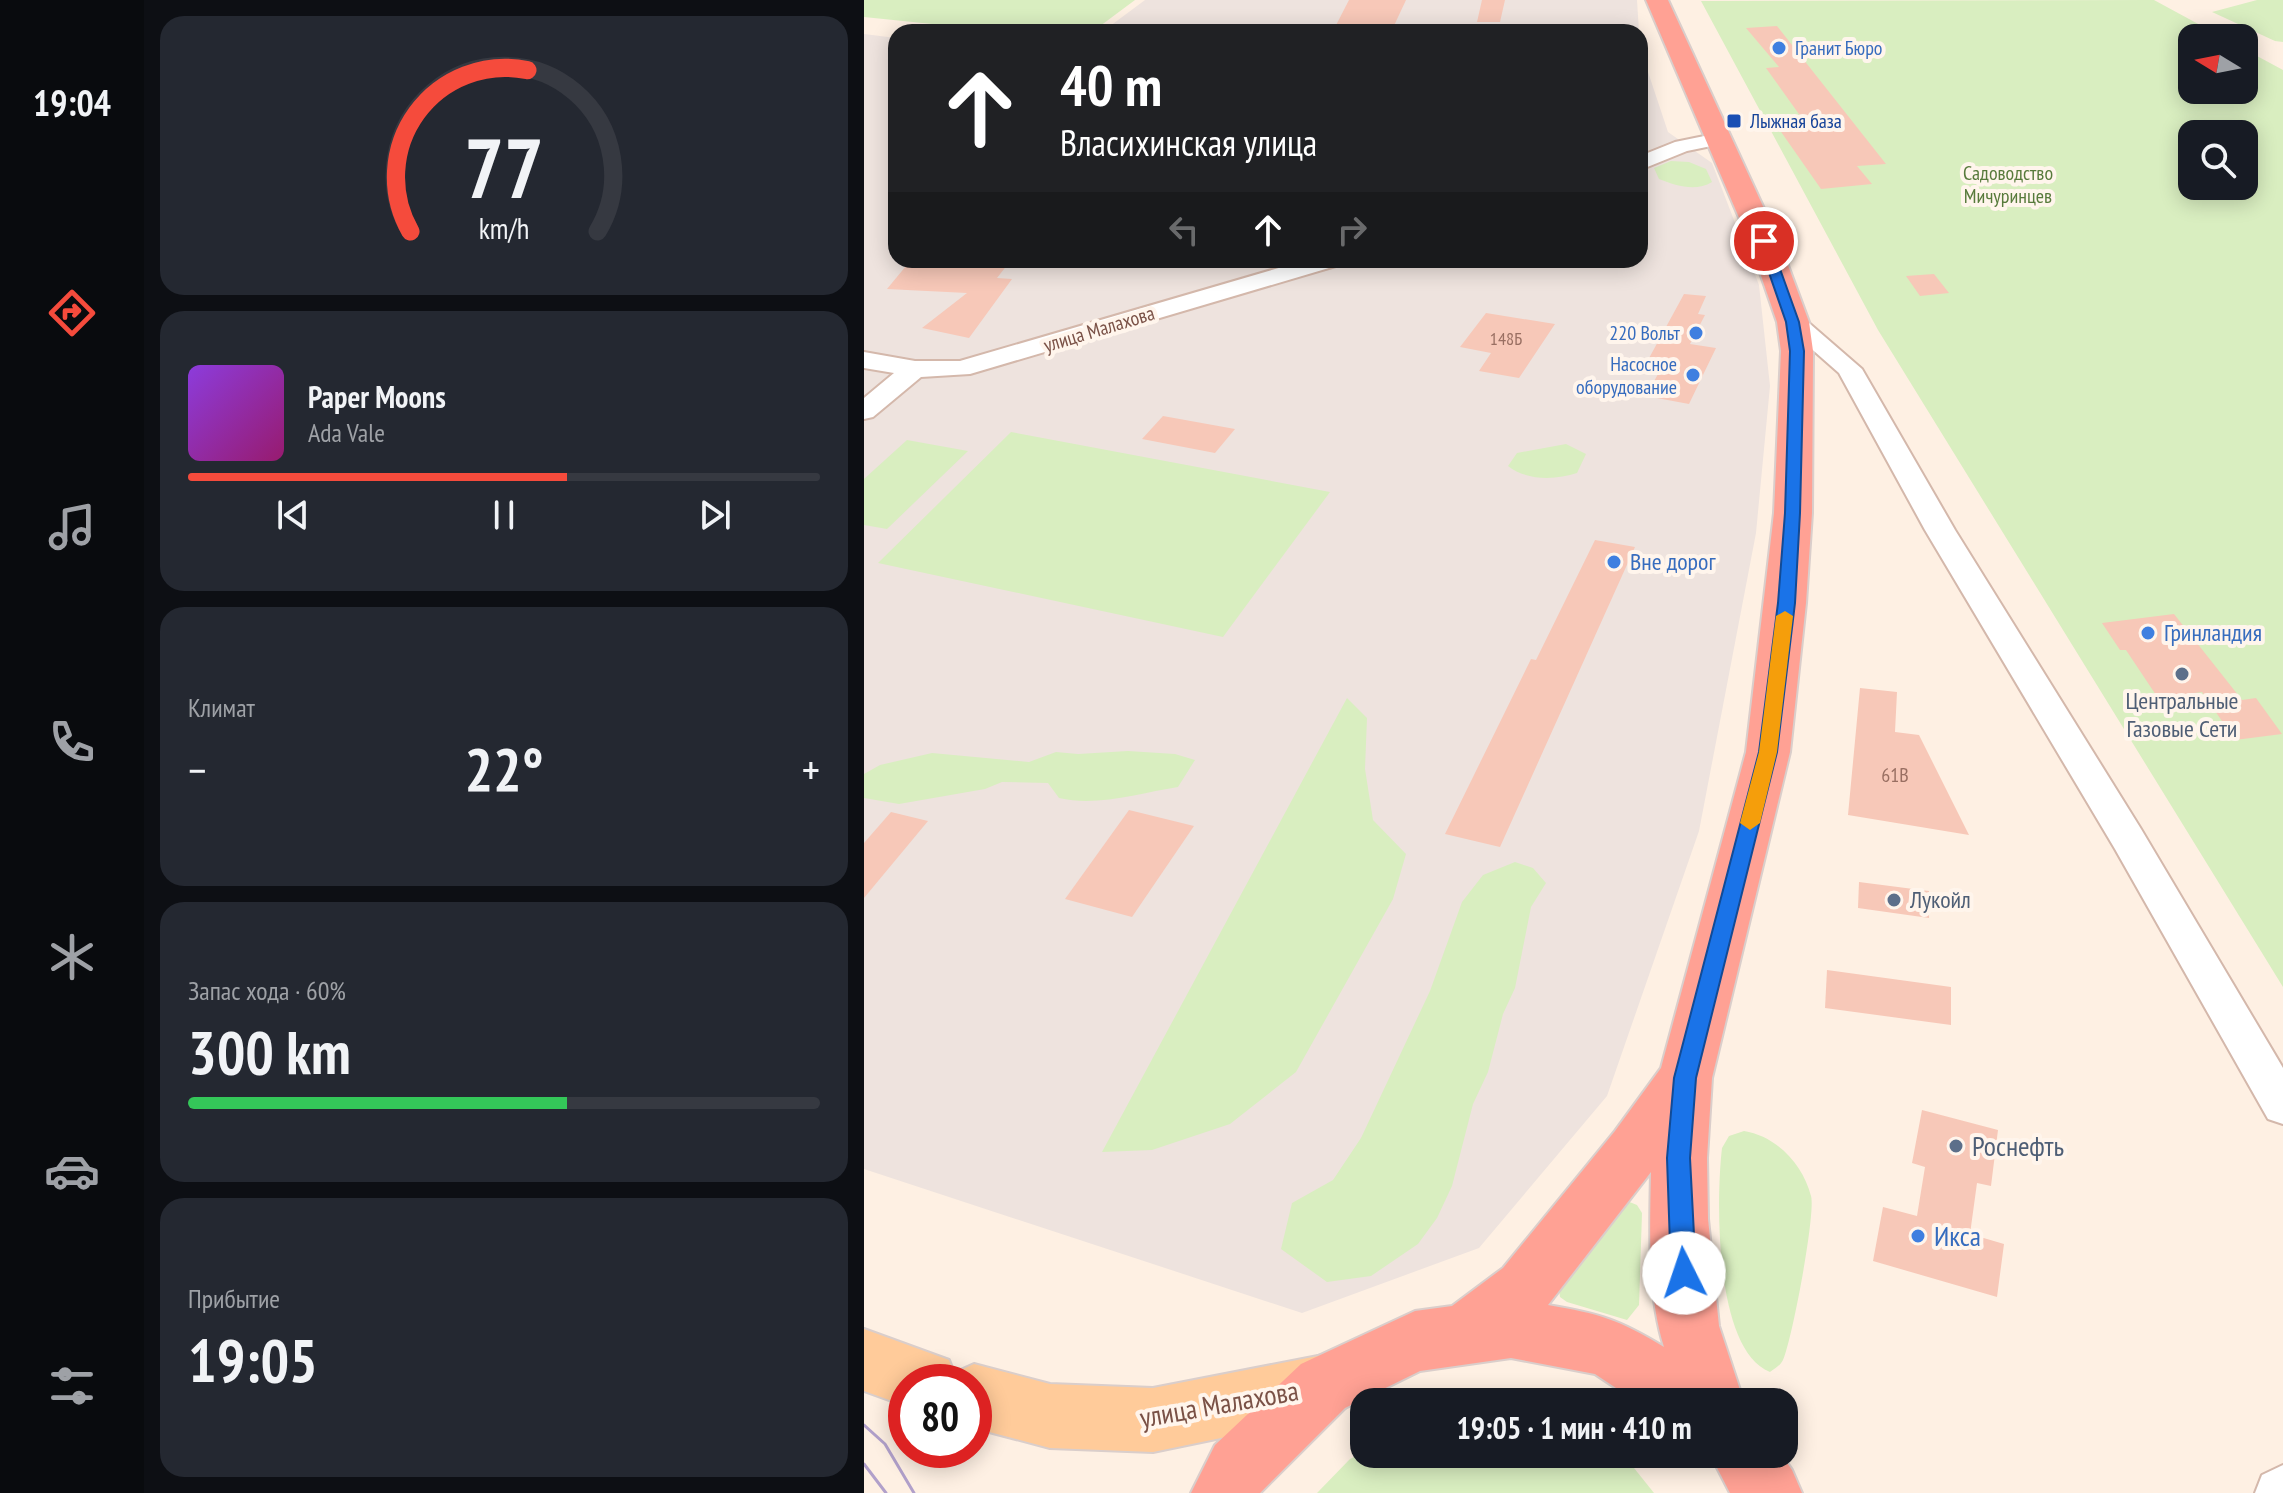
<!DOCTYPE html>
<html lang="ru">
<head>
<meta charset="utf-8">
<style>
	:root { --surface:#171b24; --page:#242831; --text:#f1f3f6; --muted:#9ea1a6; --line:#363941; --accent:#f54b3c }
	body { margin:0; font-family:"PT Sans Narrow",sans-serif; background:var(--page); color:var(--text); height:100vh; display:flex; flex-direction:column; font-size:30px; white-space:nowrap }
	* { box-sizing:border-box; margin:0 }
	p { font-size:26px; color:var(--muted) }
	.icon { flex:none; width:44px; height:44px; fill:none; stroke:currentColor; stroke-width:2; stroke-linecap:round; stroke-linejoin:round }
	.map { position:relative; flex:1; overflow:hidden }
	.panel { display:flex; flex-direction:column; gap:16px; padding:16px; background:#0d0f14; width:720px }
	.panel>* { flex:none }
	.top-card { position:absolute; left:24px; top:24px; width:760px; height:244px; border-radius:24px; box-shadow:0 4px 20px #0003; background:#202124; color:#fff; overflow:hidden }
	.needle { width:52px; rotate:280deg }
	.controls { position:absolute; left:1314px; top:24px; display:grid; gap:16px }
	.controls a { display:grid; place-items:center; width:80px; height:80px; border-radius:16px; background:var(--surface); box-shadow:0 4px 20px #0003; font-size:40px }
	.speed { position:absolute; left:24px; top:1364px; display:flex; gap:16px; font-size:40px; font-weight:700; text-align:center }
	.speed>* { display:grid; place-content:center; width:104px; height:104px; border-radius:50%; background:var(--surface); box-shadow:0 4px 20px #0003; line-height:1 }
	.speed .limit { border:12px solid #d22; background:#fff; color:#111 }
	.pin { position:absolute; display:grid; place-items:center; width:68px; height:68px; color:#fff; margin:-34px; border:4px solid #fff; border-radius:50%; box-shadow:0 2px 8px #0007 }
	.me { position:absolute; width:88px; margin:-44px; rotate:356deg; stroke-linejoin:round; filter:drop-shadow(0 0 6px #0008) }
	.turn { display:flex; align-items:center; gap:28px; height:168px; padding:0 40px; font-size:36px }
	.turn .icon { width:104px; height:104px; stroke-width:2.5 }
	.turn b { display:block; font-size:56px; line-height:68px }
	.lanes { display:flex; align-items:center; height:76px; padding:0 40px; background:#0003; justify-content:center; gap:40px; direction:ltr }
	.lanes .off { opacity:.35 }
	.big { font-size:60px; font-weight:800; line-height:1.1 }
	.panel .card { flex:1; display:flex; flex-direction:column; justify-content:center; gap:12px; min-width:0; padding:0 28px; border-radius:24px; background:var(--page) }
	.panel .dial { align-items:center; gap:0 }
	.dial svg { height:208px; overflow:visible; fill:none; stroke:var(--line); stroke-width:7; stroke-linecap:round; text-anchor:middle }
	.dial text { fill:var(--text); stroke:none }
	.song { display:flex; align-items:center; gap:24px }
	.cover { width:96px; height:96px; border-radius:12px; background:linear-gradient(135deg,hsl(270 70% 55%),hsl(320 70% 35%)) }
	.played { height:8px; border-radius:4px; background:linear-gradient(90deg,var(--accent) 60%,var(--line) 60%) }
	.keys { display:flex; justify-content:space-around; direction:ltr }
	.heat { display:flex; justify-content:space-between; align-items:center; font-size:44px; direction:ltr }
	.charge { height:12px; border-radius:6px; background:linear-gradient(90deg,#34c759 60%,var(--line) 0) }
	.trip { position:absolute; left:486px; top:1388px; width:448px; height:80px; border-radius:24px; background:var(--surface); box-shadow:0 4px 20px #0003; font-weight:800; line-height:80px; text-align:center }
	main { display:flex; flex:1; min-height:0 }
	.tabs { display:flex; flex-direction:column; width:144px; justify-content:space-around; align-items:center; background:#090b0e; color:var(--muted) }
	.tabs .icon { width:56px; height:56px }
	.tabs .active { color:var(--accent) }
	.tabs b { font-size:36px; color:var(--text) }
	.map>svg:first-child { display:block }
	.industrial { fill:#eee3de }
	.green { fill:#d9eec0; fill-rule:evenodd }
	.building { fill:#f7c8b8 }
	.lines { fill:none; stroke-linecap:round; stroke-linejoin:round }
	.minor-casing { stroke:#d4b8ab; stroke-width:4 }
	.major-casing { stroke:#dacecb; stroke-width:4 }
	.highway-casing { stroke:#dacecb; stroke-width:4 }
	.minor { fill:#fff; fill-rule:evenodd }
	.major { fill:#ffcb9a; fill-rule:evenodd }
	.highway { fill:#ffa194; fill-rule:evenodd }
	.tram { stroke:#b1a0ca; stroke-width:3 }
	.route { fill:#1a73e8; stroke:#114b97; stroke-width:2 }
	.slow { fill:#f59e0b }
	.shop-dot { fill:#3f7fe0; stroke:#fff5ec; stroke-width:3 }
	.transit-dot { fill:#1a4fb4; stroke:#fff5ec; stroke-width:3 }
	.service-dot { fill:#5c6f8a; stroke:#fff5ec; stroke-width:3 }
	.labels { text-anchor:middle; stroke-width:8; stroke-linejoin:round; paint-order:stroke }
	.far-number-label { font-size:18px; fill:#996f62 }
	.far-shop-label { font-size:20px; fill:#366cbe; stroke:#fff5ec; text-anchor:end }
	.far-transit-label { font-size:20px; fill:#164399; stroke:#fff5ec; text-anchor:start }
	.far-park-label { font-size:20px; fill:#577a3b; stroke:#fff5ec }
	.far-street-label { font-size:20px; fill:#7a5146; stroke:#fff5ec }
	.number-label { font-size:20px; fill:#996f62 }
	.shop-label { font-size:24px; fill:#366cbe; stroke:#fff5ec; text-anchor:start }
	.service-label { font-size:24px; fill:#4e5e75; stroke:#fff5ec }
	.near-service-label { font-size:28px; fill:#4e5e75; stroke:#fff5ec; text-anchor:start }
	.near-shop-label { font-size:28px; fill:#366cbe; stroke:#fff5ec; text-anchor:start }
	.near-street-label { font-size:28px; fill:#7a5146; stroke:#fff5ec }
</style>
</head>
<body>
<main>
<nav class="tabs">
<b>19:04</b>
<svg class="icon active" aria-label="directions" viewBox="0 0 24 24"><path d="M12 3l9 9-9 9-9-9zM9 14v-3h6M13 9l2 2-2 2"/></svg>
<svg class="icon" aria-label="music" viewBox="0 0 24 24"><path d="M9 18V5l10-2v13"/><circle cx="6" cy="18" r="3"/><circle cx="16" cy="16" r="3"/></svg>
<svg class="icon" aria-label="phone" viewBox="0 0 24 24"><path d="M5 4h4l2 5-3 2q2 4 5 5l2-3 5 2v4C11 20 4 13 5 4z"/></svg>
<svg class="icon" aria-label="climate" viewBox="0 0 24 24"><path d="M12 3v18M4 7l16 10M4 17L20 7"/></svg>
<svg class="icon" aria-label="car" viewBox="0 0 24 24"><path d="M5 17H2v-5l4-1 3-4h7l3 4 3 1v5h-3M9 17h6M6 11h13"/><circle cx="7" cy="17" r="2"/><circle cx="17" cy="17" r="2"/></svg>
<svg class="icon" aria-label="filters" viewBox="0 0 24 24"><path d="M4 7h16M4 17h16"/><circle cx="9" cy="7" r="2"/><circle cx="15" cy="17" r="2"/></svg>
</nav>
<section class="panel">
<div class="card dial"><svg viewBox="0 0 100 80">
<path d="M14 69A42 42 0 1 1 86 69"/>
<path d="M14 69A42 42 0 0 1 59 7" stroke="#f54b3c"/>
<text x="50" y="56" font-size="32" font-weight="700">77</text>
<text x="50" y="72" font-size="11">km/h</text>
</svg></div>
<div class="card">
<div class="song"><i class="cover"></i><div><b>Paper Moons</b><p>Ada Vale</p></div></div>
<div class="played"></div>
<div class="keys"><svg class="icon" aria-label="previous" viewBox="0 0 24 24"><path d="M18 5L8 12l10 7zM5 5v14"/></svg><svg class="icon" aria-label="pause" viewBox="0 0 24 24"><path d="M8 5v14M16 5v14"/></svg><svg class="icon" aria-label="next" viewBox="0 0 24 24"><path d="M6 5l10 7-10 7zM19 5v14"/></svg></div>
</div>
<div class="card"><p>Климат</p>
<div class="heat"><a>−</a><b class="big">22°</b><a>+</a></div>
</div>
<div class="card"><p>Запас хода · 60%</p><b class="big">300 km</b><div class="charge"></div></div>
<div class="card"><p>Прибытие</p><b class="big">19:05</b></div>
</section>
<div class="map">
<svg width="1419" height="1493" viewBox="0 0 1419 1493">
	<rect width="100%" height="100%" fill="#fef0e3"/>
	<g class="industrial">
		<path d="M281 0H773L775 32H238Z"/>
		<path d="M0 34 32 38V260H776V48L804 132 848 163 895 285 906 386 892 533 835 831 743 1096 615 1248 438 1313 0 1169Z"/>
	</g>
	<g class="green">
		<path d="M0 0H271L228 32H146L0 17Z"/>
		<path d="M1290 0 1360 38H1328V90H1380V49L1419 70V987L1014 330 837 1ZM1328 134H1380V186H1328Z"/>
		<path d="M1393 0H1419V42L1411 41 1348 12Z"/>
		<path d="M807 161 825 162 842 169 848 182C832 192 812 186 795 179L790 168Z"/>
		<path d="M147 432 466 492 359 637 14 563Z"/>
		<path d="M43 440 104 451 23 529 0 525V479Z"/>
		<path d="M702 444 722 454 713 473C692 480 663 481 644 466L653 453Z"/>
		<path d="M483 698 503 718 501 769 509 820 542 854 529 899 432 1072 366 1124 288 1150 238 1152Z"/>
		<path d="M264 751 311 754 331 760 314 787C276 793 233 807 195 798L184 783 138 782 121 789 35 804 0 798V774L16 765 68 753 165 762 192 752 214 754Z"/>
		<path d="M651 862 669 868 682 883 667 907 651 988 639 1014 624 1072 609 1104 588 1186 573 1218 554 1244 507 1276 463 1282 417 1249 428 1203 469 1180 497 1138 566 991 598 902 619 875Z"/>
		<path d="M880 1131C912 1136 939 1164 947 1196 952 1213 928 1340 919 1360 916 1366 911 1368 906 1372 850 1350 852 1199 858 1148L865 1136Z"/>
		<path d="M758 1199 773 1205 778 1213 775 1305 763 1320 703 1302 696 1297 695 1290Z"/>
		<path d="M500 1452 748 1454 770 1468 790 1493H453L486 1459Z"/>
	</g>
	<g class="building">
		<path d="M485 0H542L527 32 469 31Z"/>
		<path d="M618 0H641L636 22H613Z"/>
		<path d="M913 26 1022 164 993 166 1008 184 957 189 908 119 937 117 902 68 915 67 882 28Z"/>
		<path d="M47 260H147L133 278 148 279 105 338 58 328 103 293 23 289Z"/>
		<path d="M1070 274 1085 293 1056 296 1042 276Z"/>
		<path d="M820 294 842 296 834 314 841 315 826 344 852 348 825 404 782 396 794 374 778 371Z"/>
		<path d="M622 313 691 324 655 378 615 371 627 353 596 347Z"/>
		<path d="M299 416 371 429 351 453 278 439Z"/>
		<path d="M731 540 771 547 636 847 581 834 667 659 672 660Z"/>
		<path d="M1310 614 1378 700 1392 698 1418 734 1371 740 1338 692 1294 698 1262 650H1256L1238 623Z"/>
		<path d="M996 688 1033 692 1031 732 1055 735 1105 835 984 815Z"/>
		<path d="M265 810 330 826 268 917 201 899Z"/>
		<path d="M27 812 64 821 0 898V843Z"/>
		<path d="M995 882 1065 891V918L994 908Z"/>
		<path d="M963 970 1087 987V1025L961 1008Z"/>
		<path d="M1058 1110 1134 1130 1127 1186 1113 1183 1106 1234 1140 1244 1133 1297 1009 1261 1019 1207 1053 1216 1061 1167 1048 1163Z"/>
	</g>
	<g class="lines">
		<defs>
			<g id="minor">
				<path d="M855 133 862 135 865 139 862 143 823 151 776 170V156L811 142Z"/>
				<path d="M442 260H478L475 265 106 374 57 377 9 417 0 419V398L30 373 0 368V352L51 361H96Z"/>
				<path d="M929 315 938 317 998 369 1091 530 1277 829 1419 1068V1124L1404 1119 1251 849 1061 530 975 373 917 322 920 317Z"/>
				<path d="M1419 1465V1493H1391L1398 1475Z"/>
			</g>
			<path id="major" d="M0 1329 85 1360 90 1373 110 1364 186 1384 289 1388 459 1355 481 1364 490 1386 481 1408 459 1417 289 1452 186 1448 110 1428V1382H42V1406L0 1391Z"/>
			<g id="highway">
				<path d="M782 0H804L915 241 945 322 949 351 948 513 942 603 926 752 848 1078 843 1158 844 1219 855 1326 880 1402H773L731 1374 647 1358 556 1371 481 1408 396 1493H327L351 1445 437 1364 551 1311 588 1306 639 1268 751 1131 797 1068 882 752 910 513 917 351 913 322 885 241ZM787 1172C786 1228 783 1293 800 1347 754 1319 736 1314 684 1305Z"/>
				<path d="M846 1454H917L928 1470 938 1493H866Z"/>
			</g>
		</defs>
		<use href="#minor" class="minor-casing"/>
		<use href="#major" class="major-casing"/>
		<use href="#highway" class="highway-casing"/>
		<use href="#minor" class="minor"/>
		<use href="#major" class="major"/>
		<use href="#highway" class="highway"/>
		<g class="tram">
			<path d="M0 1425 21 1444 50 1493"/>
			<path d="M0 1464 22 1493"/>
		</g>
	</g>
	<path class="route" d="M900 237 906 241 935 322 940 351 936 513 931 603 913 752 832 1078 826 1158 832 1273 828 1281 820 1285 811 1281 807 1273 803 1158 810 1078 895 752 914 603 921 513 926 351 922 322 894 241Z"/>
	<path class="slow" d="M921 611 929 616 913 752 896 823 886 830 876 823 895 752 912 616Z"/>
	<g class="shop-dot">
		<circle cx="915" cy="48" r="8"/>
		<circle cx="832" cy="333" r="8"/>
		<circle cx="829" cy="375" r="8"/>
		<circle cx="750" cy="562" r="8"/>
		<circle cx="1284" cy="633" r="8"/>
		<circle cx="1054" cy="1236" r="8"/>
	</g>
	<rect class="transit-dot" x="862" y="113" width="16" height="16" rx="4"/>
	<g class="service-dot">
		<circle cx="1318" cy="674" r="8"/>
		<circle cx="1030" cy="900" r="8"/>
		<circle cx="1092" cy="1146" r="8"/>
	</g>
	<g class="labels">
		<g class="far-number-label">
			<text x="642" y="345">148Б</text>
		</g>
		<g class="far-shop-label">
			<text x="931" y="55" text-anchor="start">Гранит Бюро</text>
			<text x="816" y="340">220 Вольт</text>
			<text x="813" y="371">Насосное<tspan x="813" dy="23">оборудование</tspan></text>
		</g>
		<g class="far-transit-label">
			<text x="886" y="128">Лыжная база</text>
		</g>
		<g class="far-park-label">
			<text x="1144" y="180">Садоводство<tspan x="1144" dy="23">Мичуринцев</tspan></text>
		</g>
		<g class="far-street-label">
			<text transform="translate(235 329) rotate(-17)" y="7">улица Малахова</text>
		</g>
		<g class="number-label">
			<text x="1031" y="782">61В</text>
		</g>
		<g class="shop-label">
			<text x="766" y="570">Вне дорог</text>
			<text x="1300" y="641">Гринландия</text>
		</g>
		<g class="service-label">
			<text x="1318" y="709">Центральные<tspan x="1318" dy="28">Газовые Сети</tspan></text>
			<text x="1046" y="908" text-anchor="start">Лукойл</text>
		</g>
		<g class="near-service-label">
			<text x="1108" y="1156">Роснефть</text>
		</g>
		<g class="near-shop-label">
			<text x="1070" y="1246">Икса</text>
		</g>
		<g class="near-street-label">
			<text transform="translate(355 1404) rotate(-10)" y="10">улица Малахова</text>
		</g>
	</g>
</svg>
<div class="controls">
<a><svg class="needle" viewBox="-14 -14 28 28"><path d="M0-13l5 13h-10z" fill="#e53935"/><path d="M0 13l5-13h-10z" fill="#9ea1a6"/></svg></a>
<a><svg class="icon" aria-label="search" viewBox="0 0 24 24"><circle cx="10" cy="10" r="6"/><path d="M15 15l6 6"/></svg></a>
</div>
<div class="speed"><div class="limit">80</div></div>
<div class="pin" style="left:900px;top:241px;background:#d93025"><svg class="icon" aria-label="arrive" viewBox="0 0 24 24"><path d="M6 21V4h12l-3 4 3 4H6"/></svg></div>
<svg class="me" style="left:820px;top:1273px" viewBox="-20 -20 40 40"><circle r="19" fill="#fff"/><path d="M0-13L10 11 0 6-10 11z" fill="#1a73e8"/></svg>
<div class="trip">19:05 · 1 мин · 410 m</div>
<div class="top-card">
<div class="turn"><svg class="icon" aria-label="ahead" viewBox="0 0 24 24"><path d="M12 20V5M6 11l6-6 6 6"/></svg><div><b>40 m</b>Власихинская улица</div></div>
<div class="lanes"><svg class="icon off" aria-label="left" viewBox="0 0 24 24"><path d="M17 20v-9H6M10 6l-5 5 5 5"/></svg><svg class="icon" aria-label="ahead" viewBox="0 0 24 24"><path d="M12 20V5M6 11l6-6 6 6"/></svg><svg class="icon off" aria-label="right" viewBox="0 0 24 24"><path d="M7 20v-9h11M14 6l5 5-5 5"/></svg></div>
</div>
</div>
</main>
</body>
</html>
